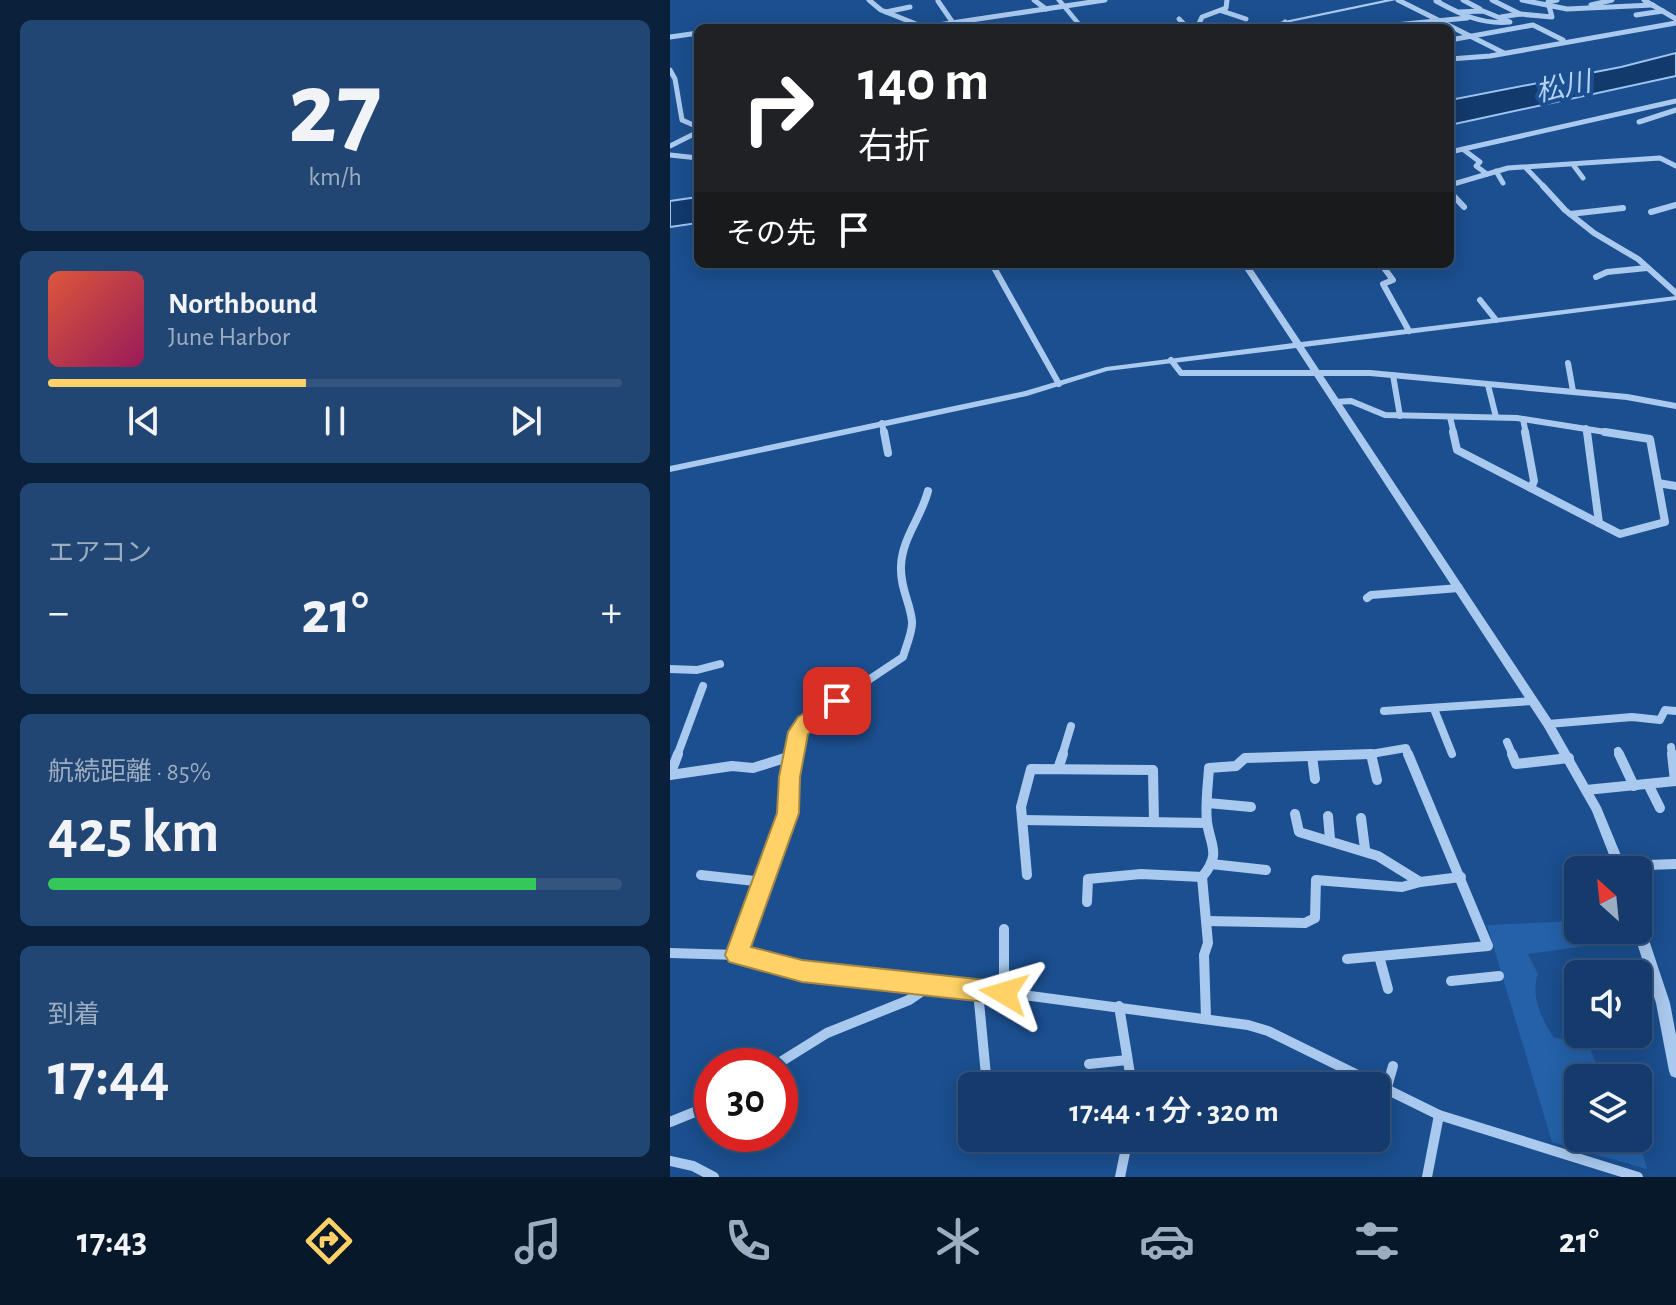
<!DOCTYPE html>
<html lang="ja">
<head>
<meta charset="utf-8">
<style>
	:root { --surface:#143b6b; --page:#214673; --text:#f1f3f6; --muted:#9dadc1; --line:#33557e; --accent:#ffd166 }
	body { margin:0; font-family:"Alegreya Sans","Noto Sans JP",sans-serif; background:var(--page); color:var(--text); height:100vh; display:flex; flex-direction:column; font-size:30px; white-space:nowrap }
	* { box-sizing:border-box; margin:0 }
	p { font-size:26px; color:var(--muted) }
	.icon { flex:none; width:44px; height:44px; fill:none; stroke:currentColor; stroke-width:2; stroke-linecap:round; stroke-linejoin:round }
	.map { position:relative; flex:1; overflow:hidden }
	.drawer { display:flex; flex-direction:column; gap:20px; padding:20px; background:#0b203b; width:670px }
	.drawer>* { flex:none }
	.banner { position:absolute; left:24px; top:24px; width:760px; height:244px; border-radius:12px; box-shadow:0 4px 20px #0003,0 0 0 2px var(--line); background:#202124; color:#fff; overflow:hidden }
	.needle { width:52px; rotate:333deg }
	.buttons { position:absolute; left:894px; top:856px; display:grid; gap:16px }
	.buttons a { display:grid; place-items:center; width:88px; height:88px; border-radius:12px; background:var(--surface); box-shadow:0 4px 20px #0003,0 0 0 2px var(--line); font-size:40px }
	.speed { position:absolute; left:24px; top:1048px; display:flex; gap:16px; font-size:40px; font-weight:700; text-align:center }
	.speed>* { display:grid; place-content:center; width:104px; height:104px; border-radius:50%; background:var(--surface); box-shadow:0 4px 20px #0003,0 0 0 2px var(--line); line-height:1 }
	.speed .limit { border:12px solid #d22; background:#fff; color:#111 }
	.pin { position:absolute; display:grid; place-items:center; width:68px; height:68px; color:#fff; margin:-34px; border-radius:16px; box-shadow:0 4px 12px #0006 }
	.me { position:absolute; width:88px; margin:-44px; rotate:277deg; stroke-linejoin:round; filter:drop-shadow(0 0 6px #0008) }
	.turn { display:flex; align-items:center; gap:28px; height:168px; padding:0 32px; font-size:36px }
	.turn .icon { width:104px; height:104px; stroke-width:2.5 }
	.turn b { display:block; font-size:56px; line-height:68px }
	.then { display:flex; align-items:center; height:76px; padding:0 32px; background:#0003; gap:16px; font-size:30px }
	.big { font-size:60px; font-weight:600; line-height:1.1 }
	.drawer .tile { flex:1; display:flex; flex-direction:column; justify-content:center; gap:12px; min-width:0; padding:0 28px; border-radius:12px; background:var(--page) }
	.drawer .dial { align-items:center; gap:0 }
	.dial b { font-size:104px; line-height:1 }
	.song { display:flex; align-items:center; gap:24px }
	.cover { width:96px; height:96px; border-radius:12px; background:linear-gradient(135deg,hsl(10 70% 55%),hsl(330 70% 35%)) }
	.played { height:8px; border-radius:4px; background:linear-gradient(90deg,var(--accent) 45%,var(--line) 45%) }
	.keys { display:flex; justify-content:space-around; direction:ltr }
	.heat { display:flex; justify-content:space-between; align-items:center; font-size:44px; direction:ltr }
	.charge { height:12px; border-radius:6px; background:linear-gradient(90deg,#34c759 85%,var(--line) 0) }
	.trip { position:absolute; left:288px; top:1072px; width:432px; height:80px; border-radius:12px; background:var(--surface); box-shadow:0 4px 20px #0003,0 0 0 2px var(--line); font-weight:600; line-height:80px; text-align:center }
	.dock { display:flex; height:128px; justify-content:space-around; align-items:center; background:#08182b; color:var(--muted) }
	.dock .icon { width:56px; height:56px }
	.dock .on { color:var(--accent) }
	.dock b { font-size:36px; color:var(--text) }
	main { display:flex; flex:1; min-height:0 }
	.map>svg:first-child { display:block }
	.green { fill:#2461a8 }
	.water { fill:#123a6d; stroke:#9cc4f0; stroke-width:2 }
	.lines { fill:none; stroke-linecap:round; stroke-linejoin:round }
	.minor-far3 { stroke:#a9c9ee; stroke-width:5 }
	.minor-far2 { stroke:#a9c9ee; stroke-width:6 }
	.minor-far1 { stroke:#a9c9ee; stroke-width:8 }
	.minor { stroke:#a9c9ee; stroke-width:10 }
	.tertiary { fill:#a9c9ee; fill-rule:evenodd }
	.route { fill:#ffd166; stroke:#a68842; stroke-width:2 }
	.labels { text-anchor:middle; stroke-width:8; stroke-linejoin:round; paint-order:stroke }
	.far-water-label { font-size:28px; font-style:italic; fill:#b5d3f5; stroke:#1b4f8f }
</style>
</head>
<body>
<main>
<section class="drawer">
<div class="tile dial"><b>27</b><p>km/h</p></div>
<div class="tile">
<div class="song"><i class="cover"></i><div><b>Northbound</b><p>June Harbor</p></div></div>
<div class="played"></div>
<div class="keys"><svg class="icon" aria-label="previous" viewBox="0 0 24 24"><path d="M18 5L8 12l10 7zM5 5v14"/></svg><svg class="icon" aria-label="pause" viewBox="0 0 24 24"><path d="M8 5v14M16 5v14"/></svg><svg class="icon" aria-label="next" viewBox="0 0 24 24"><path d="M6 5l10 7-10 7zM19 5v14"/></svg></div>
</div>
<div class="tile"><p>エアコン</p>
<div class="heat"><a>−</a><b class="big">21°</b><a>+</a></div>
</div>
<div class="tile"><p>航続距離 · 85%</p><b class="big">425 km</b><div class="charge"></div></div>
<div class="tile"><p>到着</p><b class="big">17:44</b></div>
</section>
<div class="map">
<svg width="1006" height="1177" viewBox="0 0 1006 1177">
	<rect width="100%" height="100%" fill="#1b4f8f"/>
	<path class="green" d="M908 921V930H955L958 940 858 954 868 974C860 995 872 1020 884 1038L917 1041 927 1065 938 1066 945 1078H908V1138L968 1137 977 1169 882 1142 817 925Z"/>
	<g class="water">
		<path d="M1006 53V76L780 125V100L951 67Z"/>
		<path d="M28 197V223L0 227V201Z"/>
	</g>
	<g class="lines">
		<g class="minor-far3">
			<path d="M199 0 211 10 256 28"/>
			<path d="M364 0 376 9"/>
			<path d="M728 0 834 53"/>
			<path d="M769 0 766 1C790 14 812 25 840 22L813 11 788 12"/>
			<path d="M793 0 810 9"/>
			<path d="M822 0 850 14"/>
			<path d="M852 0 897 9 983 5"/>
			<path d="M974 0 1006 19"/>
			<path d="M268 1 283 23"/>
			<path d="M921 5 942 0"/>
			<path d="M552 11 576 19"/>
			<path d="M216 12 240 7"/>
			<path d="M966 15 993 11"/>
			<path d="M831 17 850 14 882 17 878 2 887 0"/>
			<path d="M509 19 516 26 509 28"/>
			<path d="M255 27 435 0"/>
			<path d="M527 28 532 17 556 8 557 0"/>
			<path d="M611 28 618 26 615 22"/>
			<path d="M694 28 797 18"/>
			<path d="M0 37 28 33"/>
			<path d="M780 40 863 25 893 40"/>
			<path d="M780 59 820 56 1006 23"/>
			<path d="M0 70 5 79 12 120 28 127"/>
			<path d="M969 122 1006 110"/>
			<path d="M0 146 28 132"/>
			<path d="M794 150 810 162 806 166 817 174"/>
			<path d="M780 152 1006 101"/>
			<path d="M0 155 28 158"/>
			<path d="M904 166 913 178"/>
			<path d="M856 168 875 188"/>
			<path d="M826 171 833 183"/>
			<path d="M780 185 838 168 990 158 1006 166"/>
		</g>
		<g class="minor-far2">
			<path d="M873 186 895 210 924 233 968 259 1006 293"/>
			<path d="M780 192 794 207"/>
			<path d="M981 212 1006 205"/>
			<path d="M900 214 953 208"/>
			<path d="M322 264 389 384"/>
			<path d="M711 264 723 280 713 284 739 331"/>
			<path d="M926 277 937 272 977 268"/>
			<path d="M810 300 826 320"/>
			<path d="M501 360 511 373H700L957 397 1006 406"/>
			<path d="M898 363 903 391"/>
			<path d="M723 375 730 416"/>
			<path d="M818 385 826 417"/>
			<path d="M665 402 681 401 715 415 847 418 948 434"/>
			<path d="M780 417 784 434"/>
			<path d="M853 419 856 434"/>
			<path d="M212 423 214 434"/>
			<path d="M916 428 917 434"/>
		</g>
		<g class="minor-far1">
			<path d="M214 432 218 453"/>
			<path d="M783 432 787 450 950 534 995 522 980 439 935 432"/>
			<path d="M855 432 864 481 861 488"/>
			<path d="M917 432 929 523"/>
			<path d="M988 483 1006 486"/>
			<path d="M697 598 701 595 789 588"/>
			<path d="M0 669 27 670 50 664"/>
			<path d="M764 709 782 754"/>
			<path d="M714 711 863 701"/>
			<path d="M878 724 962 717 990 720 995 710 1006 711"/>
			<path d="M837 742 843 756"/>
			<path d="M1001 747 1002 756"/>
			<path d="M948 751 950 756"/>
			<path d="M7 756 33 686"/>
			<path d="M121 756 124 755"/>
			<path d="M124 756 128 732 146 715 233 657C236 646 243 631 242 621 240 602 230 588 231 566 232 538 251 518 258 491"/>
			<path d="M392 756 401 726"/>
			<path d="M640 756 701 754 736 748 739 756"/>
		</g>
		<g class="minor">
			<path d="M701 754 707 780"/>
			<path d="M842 754 846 764 899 758"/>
			<path d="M949 754 964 786"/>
			<path d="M1002 754 1005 781"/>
			<path d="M642 756 645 779"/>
			<path d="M388 769 393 754"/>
			<path d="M0 775 62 766 83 768 124 755"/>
			<path d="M0 775 8 754"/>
			<path d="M978 784 990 808"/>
			<path d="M916 790 1006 781"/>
			<path d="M538 803 581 807"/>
			<path d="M625 814 629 832 708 856 750 882 791 877"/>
			<path d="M658 816 660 839"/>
			<path d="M691 818 695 849"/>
			<path d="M353 820 537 823"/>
			<path d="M541 864 596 870"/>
			<path d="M949 866 1006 864"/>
			<path d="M31 875 94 882"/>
			<path d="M357 875 351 807 361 769 483 770 484 822"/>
			<path d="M417 902 418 879 471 874 532 877"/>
			<path d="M536 921 635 923 645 918 646 880 732 887 750 882"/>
			<path d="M334 929V993"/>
			<path d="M0 953 67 955 132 971 264 983 578 1025 598 1031 769 1115 968 1177"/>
			<path d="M67 955 118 813 124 754"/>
			<path d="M709 956 718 989"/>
			<path d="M677 959 818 946 738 754"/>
			<path d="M781 981 829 976"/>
			<path d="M308 991 317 1086"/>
			<path d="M449 1006 462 1086"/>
			<path d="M536 1018 534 955 538 943 532 877C552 854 540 845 537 822 535 805 538 785 539 768L566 766 575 758 701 754"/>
			<path d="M419 1064 457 1060"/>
			<path d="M104 1066 157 1033 239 1000 264 983"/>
			<path d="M677 1086 681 1072"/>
			<path d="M716 1090 723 1066"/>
			<path d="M0 1122 42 1105"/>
			<path d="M0 1161 23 1166 44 1177"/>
			<path d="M450 1177 458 1138"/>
			<path d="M757 1177 769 1115"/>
		</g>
		<g class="tertiary">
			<path d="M386 0H392L415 28H409Z"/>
			<path d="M715 0H726L592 28H581Z"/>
			<path d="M571 264H579L631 342 1006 296V300L634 347 882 721 931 807 957 870H945L922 811 874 727 626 348 437 371 357 396 0 472V466L355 391 436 367 623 343Z"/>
			<path d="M968 919 973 921 974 925 1000 1003 1006 1035V1078L1001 1076 999 1071 986 1003 963 930H968Z"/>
		</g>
	</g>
	<path class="route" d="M167 694 174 696 177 701 174 707 138 734 130 777 129 813 81 947 132 960 334 982 342 985 346 993 342 1001 334 1004 132 982 59 962 55 955 107 813 109 777 118 732 128 717Z"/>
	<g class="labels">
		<g class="far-water-label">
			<text transform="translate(893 86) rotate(-12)" y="10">松川</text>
		</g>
	</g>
</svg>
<div class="buttons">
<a><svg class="needle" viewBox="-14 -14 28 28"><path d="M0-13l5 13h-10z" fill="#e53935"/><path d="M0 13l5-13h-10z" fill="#9dadc1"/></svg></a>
<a><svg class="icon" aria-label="sound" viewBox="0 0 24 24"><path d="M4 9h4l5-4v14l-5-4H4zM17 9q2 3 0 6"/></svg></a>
<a><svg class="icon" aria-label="layers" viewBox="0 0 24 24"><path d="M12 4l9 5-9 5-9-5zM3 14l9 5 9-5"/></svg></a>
</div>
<div class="speed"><div class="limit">30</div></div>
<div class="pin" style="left:167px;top:701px;background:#d93025"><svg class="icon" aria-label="arrive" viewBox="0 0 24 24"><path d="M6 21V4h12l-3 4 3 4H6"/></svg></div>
<svg class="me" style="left:334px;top:993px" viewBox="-20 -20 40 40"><path d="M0-17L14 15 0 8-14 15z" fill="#ffd166" stroke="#fff" stroke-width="4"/></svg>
<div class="trip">17:44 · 1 分 · 320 m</div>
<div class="banner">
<div class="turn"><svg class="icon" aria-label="right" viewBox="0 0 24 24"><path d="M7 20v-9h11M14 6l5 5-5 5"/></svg><div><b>140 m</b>右折</div></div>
<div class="then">その先<svg class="icon" aria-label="arrive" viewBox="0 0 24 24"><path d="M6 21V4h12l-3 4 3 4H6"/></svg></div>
</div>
</div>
</main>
<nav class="dock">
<b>17:43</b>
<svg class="icon on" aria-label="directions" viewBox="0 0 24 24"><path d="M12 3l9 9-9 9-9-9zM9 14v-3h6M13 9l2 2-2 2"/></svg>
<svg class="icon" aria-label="music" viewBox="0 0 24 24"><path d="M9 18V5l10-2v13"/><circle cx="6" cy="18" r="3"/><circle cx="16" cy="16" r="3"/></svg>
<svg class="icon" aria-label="phone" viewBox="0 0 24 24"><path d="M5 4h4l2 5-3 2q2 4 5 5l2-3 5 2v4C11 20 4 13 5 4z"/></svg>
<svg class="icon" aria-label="climate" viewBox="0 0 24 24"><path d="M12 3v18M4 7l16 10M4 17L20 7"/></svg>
<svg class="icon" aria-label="car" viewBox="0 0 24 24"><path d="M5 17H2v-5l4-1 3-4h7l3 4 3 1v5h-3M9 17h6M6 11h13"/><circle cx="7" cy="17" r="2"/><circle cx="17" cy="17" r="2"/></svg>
<svg class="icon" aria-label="filters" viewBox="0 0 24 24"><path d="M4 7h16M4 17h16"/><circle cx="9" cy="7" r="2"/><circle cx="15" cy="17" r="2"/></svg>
<b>21°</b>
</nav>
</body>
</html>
